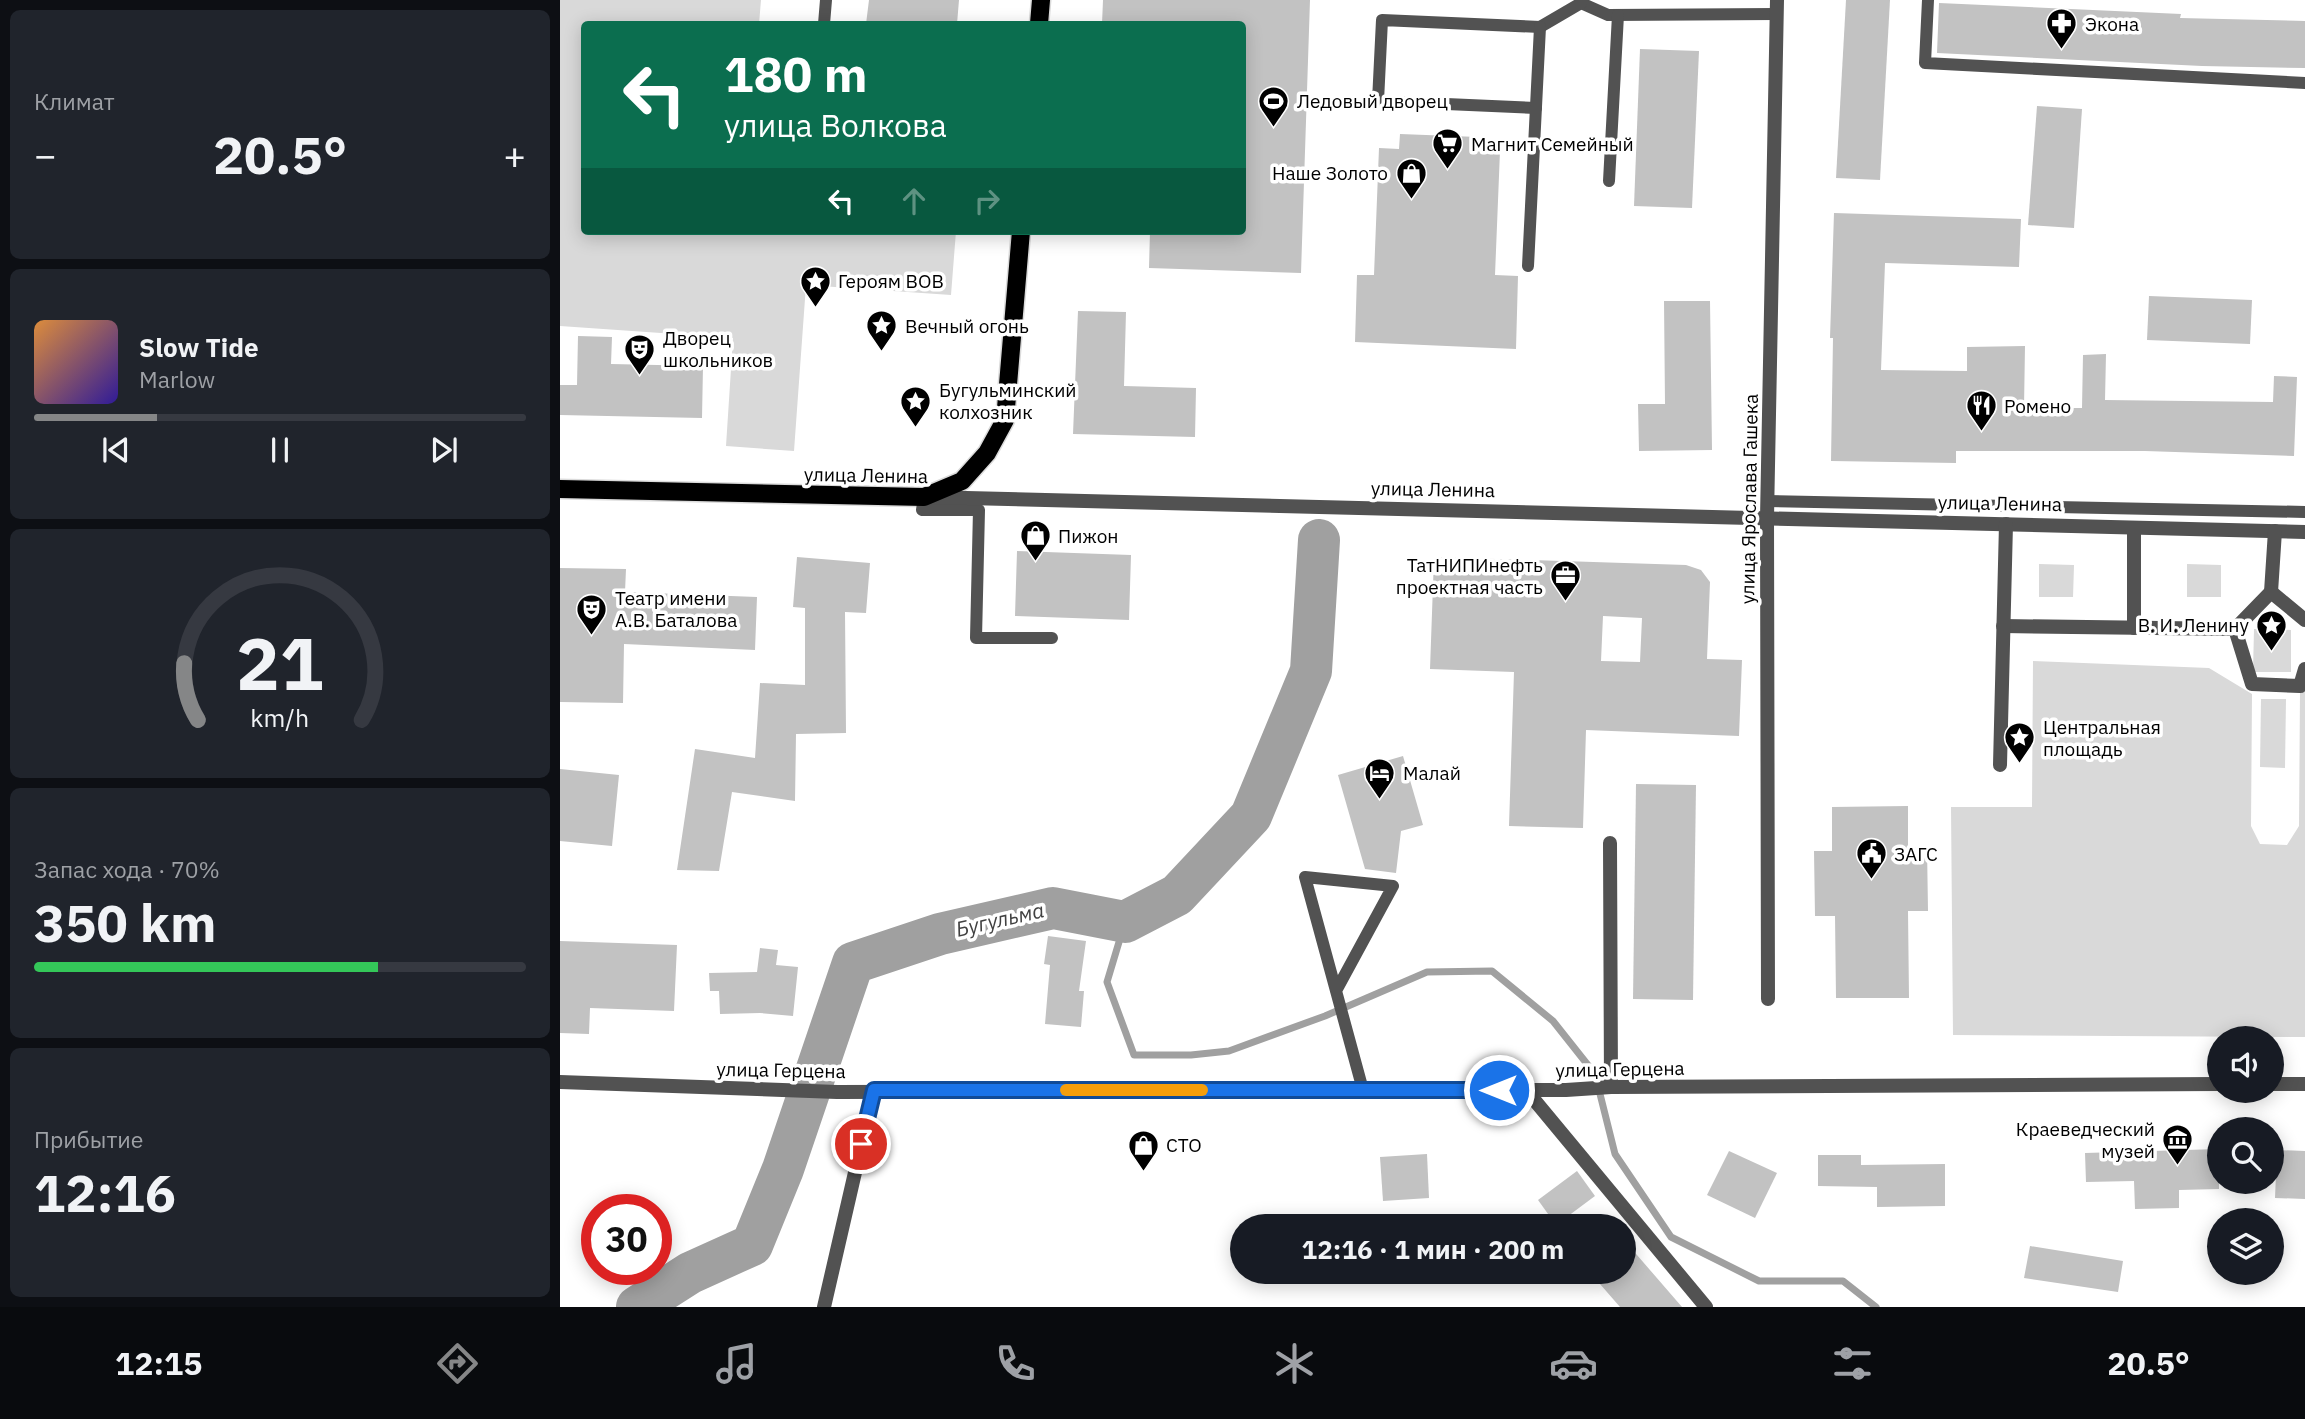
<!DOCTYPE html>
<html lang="ru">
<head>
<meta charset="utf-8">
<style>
	:root { --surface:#171b24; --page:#20242c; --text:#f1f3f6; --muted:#9ea1a6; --line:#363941; --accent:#858687 }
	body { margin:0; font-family:"IBM Plex Sans",sans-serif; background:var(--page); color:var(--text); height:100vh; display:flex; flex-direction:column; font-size:26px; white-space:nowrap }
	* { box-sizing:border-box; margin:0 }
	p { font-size:23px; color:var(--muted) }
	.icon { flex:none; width:38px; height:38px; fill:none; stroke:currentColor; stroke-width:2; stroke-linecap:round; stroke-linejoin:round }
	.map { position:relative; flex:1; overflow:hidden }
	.drawer { display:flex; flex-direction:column; gap:10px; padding:10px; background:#0d0f14; width:560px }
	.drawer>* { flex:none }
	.banner { position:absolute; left:21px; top:21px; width:665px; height:214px; border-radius:7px; box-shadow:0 4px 18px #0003; background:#0b6e4f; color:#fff; overflow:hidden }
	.fabs { position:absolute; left:1647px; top:1026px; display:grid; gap:14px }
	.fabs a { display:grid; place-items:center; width:77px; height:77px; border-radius:50%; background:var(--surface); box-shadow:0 4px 18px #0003; font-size:35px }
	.speed { position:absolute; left:21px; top:1194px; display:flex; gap:14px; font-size:35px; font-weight:700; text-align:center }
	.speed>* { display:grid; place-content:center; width:91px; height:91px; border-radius:50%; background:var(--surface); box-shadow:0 4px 18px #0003; line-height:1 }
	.speed .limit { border:10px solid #d22; background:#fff; color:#111 }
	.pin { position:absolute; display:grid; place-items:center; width:60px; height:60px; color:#fff; margin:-30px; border:4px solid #fff; border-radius:50%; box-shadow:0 2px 7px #0007 }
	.me { position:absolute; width:77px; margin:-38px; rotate:270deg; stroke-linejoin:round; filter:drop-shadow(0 0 5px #0008) }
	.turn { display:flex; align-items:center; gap:24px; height:147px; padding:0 28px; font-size:32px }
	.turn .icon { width:91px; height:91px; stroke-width:2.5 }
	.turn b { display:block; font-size:49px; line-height:60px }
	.lanes { display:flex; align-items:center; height:66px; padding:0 28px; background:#0003; justify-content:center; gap:35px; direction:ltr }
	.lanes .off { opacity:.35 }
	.big { font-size:52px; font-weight:800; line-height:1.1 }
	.drawer .card { flex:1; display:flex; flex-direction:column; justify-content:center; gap:10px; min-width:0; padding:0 24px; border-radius:10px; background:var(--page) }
	.drawer .dial { align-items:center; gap:0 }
	.dial svg { height:182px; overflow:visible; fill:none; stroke:var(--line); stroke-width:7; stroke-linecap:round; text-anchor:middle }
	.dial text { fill:var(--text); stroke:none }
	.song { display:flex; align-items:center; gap:21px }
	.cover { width:84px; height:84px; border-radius:10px; background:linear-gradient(135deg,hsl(30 70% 55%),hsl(250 70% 35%)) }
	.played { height:7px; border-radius:4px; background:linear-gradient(90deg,var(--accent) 25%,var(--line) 25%) }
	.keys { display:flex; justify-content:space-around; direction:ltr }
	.heat { display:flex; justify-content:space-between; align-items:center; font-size:38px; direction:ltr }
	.charge { height:10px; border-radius:5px; background:linear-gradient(90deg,#34c759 70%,var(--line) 0) }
	.trip { position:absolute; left:670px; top:1214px; width:406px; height:70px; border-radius:35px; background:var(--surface); box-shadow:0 4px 18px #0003; font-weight:800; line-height:70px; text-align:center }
	.menu { display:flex; height:112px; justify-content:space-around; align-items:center; background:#090b0e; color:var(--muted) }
	.menu .icon { width:49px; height:49px }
	.menu .selected { color:var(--accent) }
	.menu b { font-size:32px; color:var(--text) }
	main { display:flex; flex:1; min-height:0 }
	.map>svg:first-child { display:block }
	.green { fill:#d9d9d9 }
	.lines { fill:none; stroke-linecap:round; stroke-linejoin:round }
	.stream { stroke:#a0a0a0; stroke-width:7 }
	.river { stroke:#a0a0a0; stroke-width:42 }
	.building { fill:#c2c2c2; fill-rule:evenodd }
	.primary-casing { stroke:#dbdbdb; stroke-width:21 }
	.service { stroke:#525252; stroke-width:12 }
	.pedestrian { stroke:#525252; stroke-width:14 }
	.minor { stroke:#525252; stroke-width:14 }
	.primary { stroke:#000; stroke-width:18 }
	.route-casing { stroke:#114b97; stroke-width:18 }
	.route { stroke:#1a73e8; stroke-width:12 }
	.slow { stroke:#f59e0b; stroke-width:12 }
	.labels { text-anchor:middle; stroke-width:7; stroke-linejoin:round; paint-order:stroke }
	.poi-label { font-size:19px; fill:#000; stroke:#fff; text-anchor:start }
	.street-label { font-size:19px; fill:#000; stroke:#fff }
	.water-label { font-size:21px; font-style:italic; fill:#414141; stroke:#fff }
</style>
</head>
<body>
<main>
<section class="drawer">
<div class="card"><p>Климат</p>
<div class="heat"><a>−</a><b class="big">20.5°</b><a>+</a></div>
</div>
<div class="card">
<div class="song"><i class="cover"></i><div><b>Slow Tide</b><p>Marlow</p></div></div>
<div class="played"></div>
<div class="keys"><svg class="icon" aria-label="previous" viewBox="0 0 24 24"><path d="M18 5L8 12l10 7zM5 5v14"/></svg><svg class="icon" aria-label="pause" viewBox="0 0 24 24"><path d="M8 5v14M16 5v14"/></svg><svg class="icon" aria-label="next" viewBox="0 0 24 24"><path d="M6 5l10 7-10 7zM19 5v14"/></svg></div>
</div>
<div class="card dial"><svg viewBox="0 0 100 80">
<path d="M14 69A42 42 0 1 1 86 69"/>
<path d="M14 69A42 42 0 0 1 8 44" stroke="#858687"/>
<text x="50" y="56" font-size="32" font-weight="700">21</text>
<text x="50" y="72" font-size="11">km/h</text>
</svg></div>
<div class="card"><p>Запас хода · 70%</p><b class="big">350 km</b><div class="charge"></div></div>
<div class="card"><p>Прибытие</p><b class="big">12:16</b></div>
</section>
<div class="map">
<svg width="1745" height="1307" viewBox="0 0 1745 1307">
	<rect width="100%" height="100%" fill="#fff"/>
	<g class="green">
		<path d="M0 0H201L199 24H24V231H396L391 295 246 285 234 451 166 446 173 338 0 326Z"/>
		<path d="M1479 564 1514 565 1513 597H1479Z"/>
		<path d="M1627 564 1661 565V597H1627Z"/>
		<path d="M1694 629 1731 630V672H1693Z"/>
		<path d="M1473 661 1649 668 1692 694 1691 826 1700 844 1727 845 1739 826 1740 691 1745 689V1037L1393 1035 1391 807H1472Z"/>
		<path d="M1701 699H1726L1725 768 1700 767Z"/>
	</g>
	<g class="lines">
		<path class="stream" d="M565 922 547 982 574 1055H631L669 1051 765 1016 867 972 932 971 993 1021 1035 1074 1055 1154 1111 1237 1199 1281H1283L1316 1307"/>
		<path class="river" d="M77 1307 130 1273 192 1245 223 1169 293 963 380 934 493 908 565 922 617 895 691 816 751 671 759 540"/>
	</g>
	<g class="building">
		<path d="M309 0H399L397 24H306Z"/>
		<path d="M543 0H750L741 273 589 268 590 231H682V24H542Z"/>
		<path d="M1286 0H1330L1320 180 1276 178Z"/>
		<path d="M1379 3 1621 14 1620 18 1745 21V68L1642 66 1377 53Z"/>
		<path d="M1080 49 1139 51 1132 208 1074 206Z"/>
		<path d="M1477 106 1522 109 1514 228 1468 225Z"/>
		<path d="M840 134 918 137 917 150 940 151 935 275 958 276 956 349 795 342 797 275H814L819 148 839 149Z"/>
		<path d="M1274 213 1461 219 1459 267 1325 263 1321 370 1407 371V347L1465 346 1464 408H1522L1523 355 1546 354 1545 400 1713 402 1714 376 1737 377 1734 456 1585 451H1396V463L1271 461 1273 338H1270Z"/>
		<path d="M1589 296 1692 300 1690 344 1587 340Z"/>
		<path d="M1104 301H1150L1152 450 1079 451 1078 404H1105Z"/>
		<path d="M518 311 566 312 564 386 636 388 635 437 513 434Z"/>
		<path d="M18 336 52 337 51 364 143 366 142 418 0 415V385H17Z"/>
		<path d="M457 551 571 555 569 620 455 616Z"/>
		<path d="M237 557 310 563 306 613 285 612 286 733 236 734 235 801 172 792 159 871 117 870 135 749 195 758 200 683 245 685V608L233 607Z"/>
		<path d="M874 557 1126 565 1141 570 1150 582 1147 659 1182 660 1179 736 1026 730 1023 828 949 826 954 672 870 669ZM1043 616 1082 618 1080 662 1041 661Z"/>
		<path d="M0 568 66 569 65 592 197 597 195 650 64 644 63 703 0 702Z"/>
		<path d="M843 756 863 825 841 831 836 873 805 869 778 775Z"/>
		<path d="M0 769 59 775 52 846 0 841Z"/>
		<path d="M1076 784 1136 785 1133 1000 1073 999Z"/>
		<path d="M1348 806V848L1367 847 1368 911H1348L1349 998H1276L1275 916H1255L1254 851H1272V807Z"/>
		<path d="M488 936 526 941 519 991H524L521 1027 485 1024 490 965 484 964Z"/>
		<path d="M0 941 117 945 114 1011 30 1008 29 1034 0 1033Z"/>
		<path d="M200 948 218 950 216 965 238 967 233 1016 200 1013 160 1014 159 991H150L149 973 197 972Z"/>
		<path d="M1659 1149V1189L1619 1190V1208L1575 1209 1574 1181 1526 1182 1525 1153Z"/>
		<path d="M1717 1150 1745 1151V1199L1715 1198Z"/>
		<path d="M1169 1151 1217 1173 1195 1218 1147 1195Z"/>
		<path d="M867 1154 869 1198 823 1201 820 1157Z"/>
		<path d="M1258 1155H1301V1165L1385 1164V1206L1317 1207V1187L1258 1186Z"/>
		<path d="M1017 1171 1035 1196 996 1225 978 1200Z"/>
		<path d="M1064 1240 1122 1307H1060L1040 1284 1054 1272H1064Z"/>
		<path d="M1470 1246 1563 1261 1558 1292 1464 1278Z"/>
	</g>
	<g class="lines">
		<defs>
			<g id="primary">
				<path d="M479 24 481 0"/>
				<path d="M0 489 364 497 402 481 427 453 445 420 461 231"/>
			</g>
		</defs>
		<use href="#primary" class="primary-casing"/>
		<g class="service">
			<path d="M1368 0 1365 63 1745 83"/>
			<path d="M1021 3 1048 15 1216 14"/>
			<path d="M264 24 266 0"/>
			<path d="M976 108 818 101 822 20 980 27 1021 3V0"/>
			<path d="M1049 181 1058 15"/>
			<path d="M968 266 980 27"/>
			<path d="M364 497 362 510H419L416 638H492"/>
			<path d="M1207 501 1745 512"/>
			<path d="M776 991 833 886 745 877 803 1090"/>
		</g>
		<g class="pedestrian">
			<path d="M366 497 1745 532"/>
			<path d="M1574 528V628"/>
			<path d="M1711 592 1715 531"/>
			<path d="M1443 626 1675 629 1711 592 1745 620"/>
			<path d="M1675 629 1692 684 1740 686 1745 669"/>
			<path d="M1440 765 1446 524"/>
		</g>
		<g class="minor">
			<path d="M1050 843 1051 1087"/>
			<path d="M1208 999 1207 518 1217 0"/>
			<path d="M0 1082 277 1092 1006 1090 1051 1087 1659 1084"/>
			<path d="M1712 1084H1745"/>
			<path d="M966 1090 1146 1307"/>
			<path d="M264 1307 314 1090"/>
		</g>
		<use href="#primary" class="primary"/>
	</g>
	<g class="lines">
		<defs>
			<path id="route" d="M301 1144 314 1090H939"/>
		</defs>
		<use href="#route" class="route-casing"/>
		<use href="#route" class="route"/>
		<path class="slow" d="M506 1090H642"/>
	</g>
	<defs>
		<symbol id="pharmacy-pin" viewBox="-11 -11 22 30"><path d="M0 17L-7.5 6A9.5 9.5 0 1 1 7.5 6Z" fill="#000" stroke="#fff"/><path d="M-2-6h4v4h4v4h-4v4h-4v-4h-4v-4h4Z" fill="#fff"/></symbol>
		<symbol id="stadium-pin" viewBox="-11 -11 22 30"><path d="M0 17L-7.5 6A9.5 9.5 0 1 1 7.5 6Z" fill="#000" stroke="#fff"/><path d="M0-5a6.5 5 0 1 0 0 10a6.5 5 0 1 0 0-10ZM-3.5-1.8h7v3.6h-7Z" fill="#fff"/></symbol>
		<symbol id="supermarket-pin" viewBox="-11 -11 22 30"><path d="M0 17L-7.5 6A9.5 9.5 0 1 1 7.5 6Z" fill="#000" stroke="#fff"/><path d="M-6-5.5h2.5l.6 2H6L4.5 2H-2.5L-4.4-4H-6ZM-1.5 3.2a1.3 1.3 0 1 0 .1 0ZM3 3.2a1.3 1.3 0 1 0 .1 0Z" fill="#fff"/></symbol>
		<symbol id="shop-pin" viewBox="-11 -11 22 30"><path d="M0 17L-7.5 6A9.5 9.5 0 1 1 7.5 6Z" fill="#000" stroke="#fff"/><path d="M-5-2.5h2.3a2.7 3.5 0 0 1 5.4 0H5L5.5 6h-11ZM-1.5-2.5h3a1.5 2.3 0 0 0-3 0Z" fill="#fff"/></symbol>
		<symbol id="sight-pin" viewBox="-11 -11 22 30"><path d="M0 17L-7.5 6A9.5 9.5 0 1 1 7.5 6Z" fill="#000" stroke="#fff"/><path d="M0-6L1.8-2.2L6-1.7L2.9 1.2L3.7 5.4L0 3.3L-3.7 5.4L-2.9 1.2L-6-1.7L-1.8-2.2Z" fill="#fff"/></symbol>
		<symbol id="theatre-pin" viewBox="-11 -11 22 30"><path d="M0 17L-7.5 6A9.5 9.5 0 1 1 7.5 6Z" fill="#000" stroke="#fff"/><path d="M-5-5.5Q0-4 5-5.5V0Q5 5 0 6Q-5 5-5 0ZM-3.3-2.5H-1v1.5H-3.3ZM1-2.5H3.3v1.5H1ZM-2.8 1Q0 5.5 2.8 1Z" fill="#fff"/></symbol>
		<symbol id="restaurant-pin" viewBox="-11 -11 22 30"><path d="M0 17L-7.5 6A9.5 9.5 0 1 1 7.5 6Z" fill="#000" stroke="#fff"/><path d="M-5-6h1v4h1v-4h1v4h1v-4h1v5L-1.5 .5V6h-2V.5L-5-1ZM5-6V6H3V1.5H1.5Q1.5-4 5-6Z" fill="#fff"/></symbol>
		<symbol id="office-pin" viewBox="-11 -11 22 30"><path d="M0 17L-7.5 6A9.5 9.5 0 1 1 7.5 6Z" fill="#000" stroke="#fff"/><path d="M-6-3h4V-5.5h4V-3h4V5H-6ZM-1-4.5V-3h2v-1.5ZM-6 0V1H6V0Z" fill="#fff"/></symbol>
		<symbol id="hotel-pin" viewBox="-11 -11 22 30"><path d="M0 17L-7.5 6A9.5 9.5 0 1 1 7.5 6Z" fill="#000" stroke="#fff"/><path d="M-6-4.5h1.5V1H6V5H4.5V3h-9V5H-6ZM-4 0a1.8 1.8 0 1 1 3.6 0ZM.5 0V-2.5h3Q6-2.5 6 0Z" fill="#fff"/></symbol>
		<symbol id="civic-pin" viewBox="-11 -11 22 30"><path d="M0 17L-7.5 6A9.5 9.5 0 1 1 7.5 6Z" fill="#000" stroke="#fff"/><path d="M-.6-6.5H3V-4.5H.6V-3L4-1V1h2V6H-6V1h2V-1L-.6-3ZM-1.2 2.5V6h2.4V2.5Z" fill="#fff"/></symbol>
		<symbol id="museum-pin" viewBox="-11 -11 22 30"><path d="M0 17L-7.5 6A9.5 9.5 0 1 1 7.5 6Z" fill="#000" stroke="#fff"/><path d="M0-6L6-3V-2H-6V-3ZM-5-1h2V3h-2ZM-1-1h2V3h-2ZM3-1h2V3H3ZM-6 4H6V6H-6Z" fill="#fff"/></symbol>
	</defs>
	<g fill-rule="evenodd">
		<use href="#pharmacy-pin" x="1484" y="6" width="35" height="47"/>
		<use href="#stadium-pin" x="696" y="84" width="35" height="47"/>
		<use href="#supermarket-pin" x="870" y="126" width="35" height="47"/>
		<use href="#shop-pin" x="834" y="156" width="35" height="47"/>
		<use href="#sight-pin" x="238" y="264" width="35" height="47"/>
		<use href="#sight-pin" x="304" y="308" width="35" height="47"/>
		<use href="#theatre-pin" x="62" y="332" width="35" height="47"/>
		<use href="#sight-pin" x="338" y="384" width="35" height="47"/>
		<use href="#restaurant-pin" x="1404" y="388" width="35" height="47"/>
		<use href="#shop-pin" x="458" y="518" width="35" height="47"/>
		<use href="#office-pin" x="988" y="558" width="35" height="47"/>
		<use href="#theatre-pin" x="14" y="592" width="35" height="47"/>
		<use href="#sight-pin" x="1694" y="608" width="35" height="47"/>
		<use href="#sight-pin" x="1442" y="720" width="35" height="47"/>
		<use href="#hotel-pin" x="802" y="756" width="35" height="47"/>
		<use href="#civic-pin" x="1294" y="836" width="35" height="47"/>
		<use href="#museum-pin" x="1600" y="1122" width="35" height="47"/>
		<use href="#shop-pin" x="566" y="1128" width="35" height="47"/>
	</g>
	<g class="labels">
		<g class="poi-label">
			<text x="1525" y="31">Экона</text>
			<text x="737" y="108">Ледовый дворец</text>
			<text x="911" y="151">Магнит Семейный</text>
			<text x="828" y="180" text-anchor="end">Наше Золото</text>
			<text x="278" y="288">Героям ВОВ</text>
			<text x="345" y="333">Вечный огонь</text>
			<text x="103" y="345">Дворец<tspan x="103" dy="22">школьников</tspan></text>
			<text x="379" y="397">Бугульминский<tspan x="379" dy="22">колхозник</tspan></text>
			<text x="1444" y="413">Ромено</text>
			<text x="498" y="543">Пижон</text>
			<text x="983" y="572" text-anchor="end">ТатНИПИнефть<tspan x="983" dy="22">проектная часть</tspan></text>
			<text x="55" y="605">Театр имени<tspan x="55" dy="22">А.В. Баталова</tspan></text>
			<text x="1689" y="632" text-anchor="end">В. И. Ленину</text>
			<text x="1483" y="734">Центральная<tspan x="1483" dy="22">площадь</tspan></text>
			<text x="843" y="780">Малай</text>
			<text x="1334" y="861">ЗАГС</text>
			<text x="1595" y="1136" text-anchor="end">Краеведческий<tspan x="1595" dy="22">музей</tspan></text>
			<text x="606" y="1152">СТО</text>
		</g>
		<g class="street-label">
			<text transform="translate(306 475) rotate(1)" y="7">улица Ленина</text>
			<text transform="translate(873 489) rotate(1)" y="7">улица Ленина</text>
			<text transform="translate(1189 499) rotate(-89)" y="7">улица Ярослава Гашека</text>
			<text transform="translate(1440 503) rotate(1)" y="7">улица Ленина</text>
			<text transform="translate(1060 1069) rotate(-1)" y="7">улица Герцена</text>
			<text transform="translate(221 1070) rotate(1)" y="7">улица Герцена</text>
		</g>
		<g class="water-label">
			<text transform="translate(440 920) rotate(-13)" y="7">Бугульма</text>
		</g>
	</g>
</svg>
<div class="fabs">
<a><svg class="icon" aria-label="sound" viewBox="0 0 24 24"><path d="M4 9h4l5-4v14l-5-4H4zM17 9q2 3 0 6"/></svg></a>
<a><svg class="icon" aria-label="search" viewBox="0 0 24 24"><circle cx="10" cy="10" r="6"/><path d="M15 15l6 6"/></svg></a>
<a><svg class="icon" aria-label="layers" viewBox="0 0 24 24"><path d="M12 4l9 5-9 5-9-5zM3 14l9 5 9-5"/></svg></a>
</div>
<div class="speed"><div class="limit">30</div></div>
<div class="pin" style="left:301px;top:1144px;background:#d93025"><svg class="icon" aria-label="arrive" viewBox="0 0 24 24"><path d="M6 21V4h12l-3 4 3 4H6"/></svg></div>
<svg class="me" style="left:939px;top:1090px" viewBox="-20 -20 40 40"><circle r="17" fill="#1a73e8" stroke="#fff" stroke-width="3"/><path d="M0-11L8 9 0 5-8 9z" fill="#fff"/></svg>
<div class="trip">12:16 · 1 мин · 200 m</div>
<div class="banner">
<div class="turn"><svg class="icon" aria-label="left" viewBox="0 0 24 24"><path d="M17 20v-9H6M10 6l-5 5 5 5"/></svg><div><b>180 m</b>улица Волкова</div></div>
<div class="lanes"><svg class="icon" aria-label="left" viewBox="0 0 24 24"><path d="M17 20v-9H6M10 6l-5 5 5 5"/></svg><svg class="icon off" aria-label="ahead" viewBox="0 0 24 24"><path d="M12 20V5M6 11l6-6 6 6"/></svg><svg class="icon off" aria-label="right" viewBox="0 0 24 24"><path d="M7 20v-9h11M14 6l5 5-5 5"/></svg></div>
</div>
</div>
</main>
<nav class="menu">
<b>12:15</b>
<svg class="icon selected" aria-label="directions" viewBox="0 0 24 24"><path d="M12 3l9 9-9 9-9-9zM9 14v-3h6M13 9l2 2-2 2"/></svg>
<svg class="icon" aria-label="music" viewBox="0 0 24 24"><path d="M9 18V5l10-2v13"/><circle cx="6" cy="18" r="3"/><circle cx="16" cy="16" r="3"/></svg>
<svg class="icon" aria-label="phone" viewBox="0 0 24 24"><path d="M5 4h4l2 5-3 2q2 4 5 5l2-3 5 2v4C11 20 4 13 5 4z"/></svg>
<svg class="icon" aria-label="climate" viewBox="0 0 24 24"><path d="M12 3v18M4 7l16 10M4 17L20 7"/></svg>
<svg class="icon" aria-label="car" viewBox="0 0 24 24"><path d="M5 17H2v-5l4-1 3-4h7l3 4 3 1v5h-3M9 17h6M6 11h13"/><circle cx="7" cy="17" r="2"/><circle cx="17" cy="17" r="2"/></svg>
<svg class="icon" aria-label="filters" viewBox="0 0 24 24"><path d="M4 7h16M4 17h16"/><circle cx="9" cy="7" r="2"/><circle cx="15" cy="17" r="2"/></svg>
<b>20.5°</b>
</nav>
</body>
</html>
